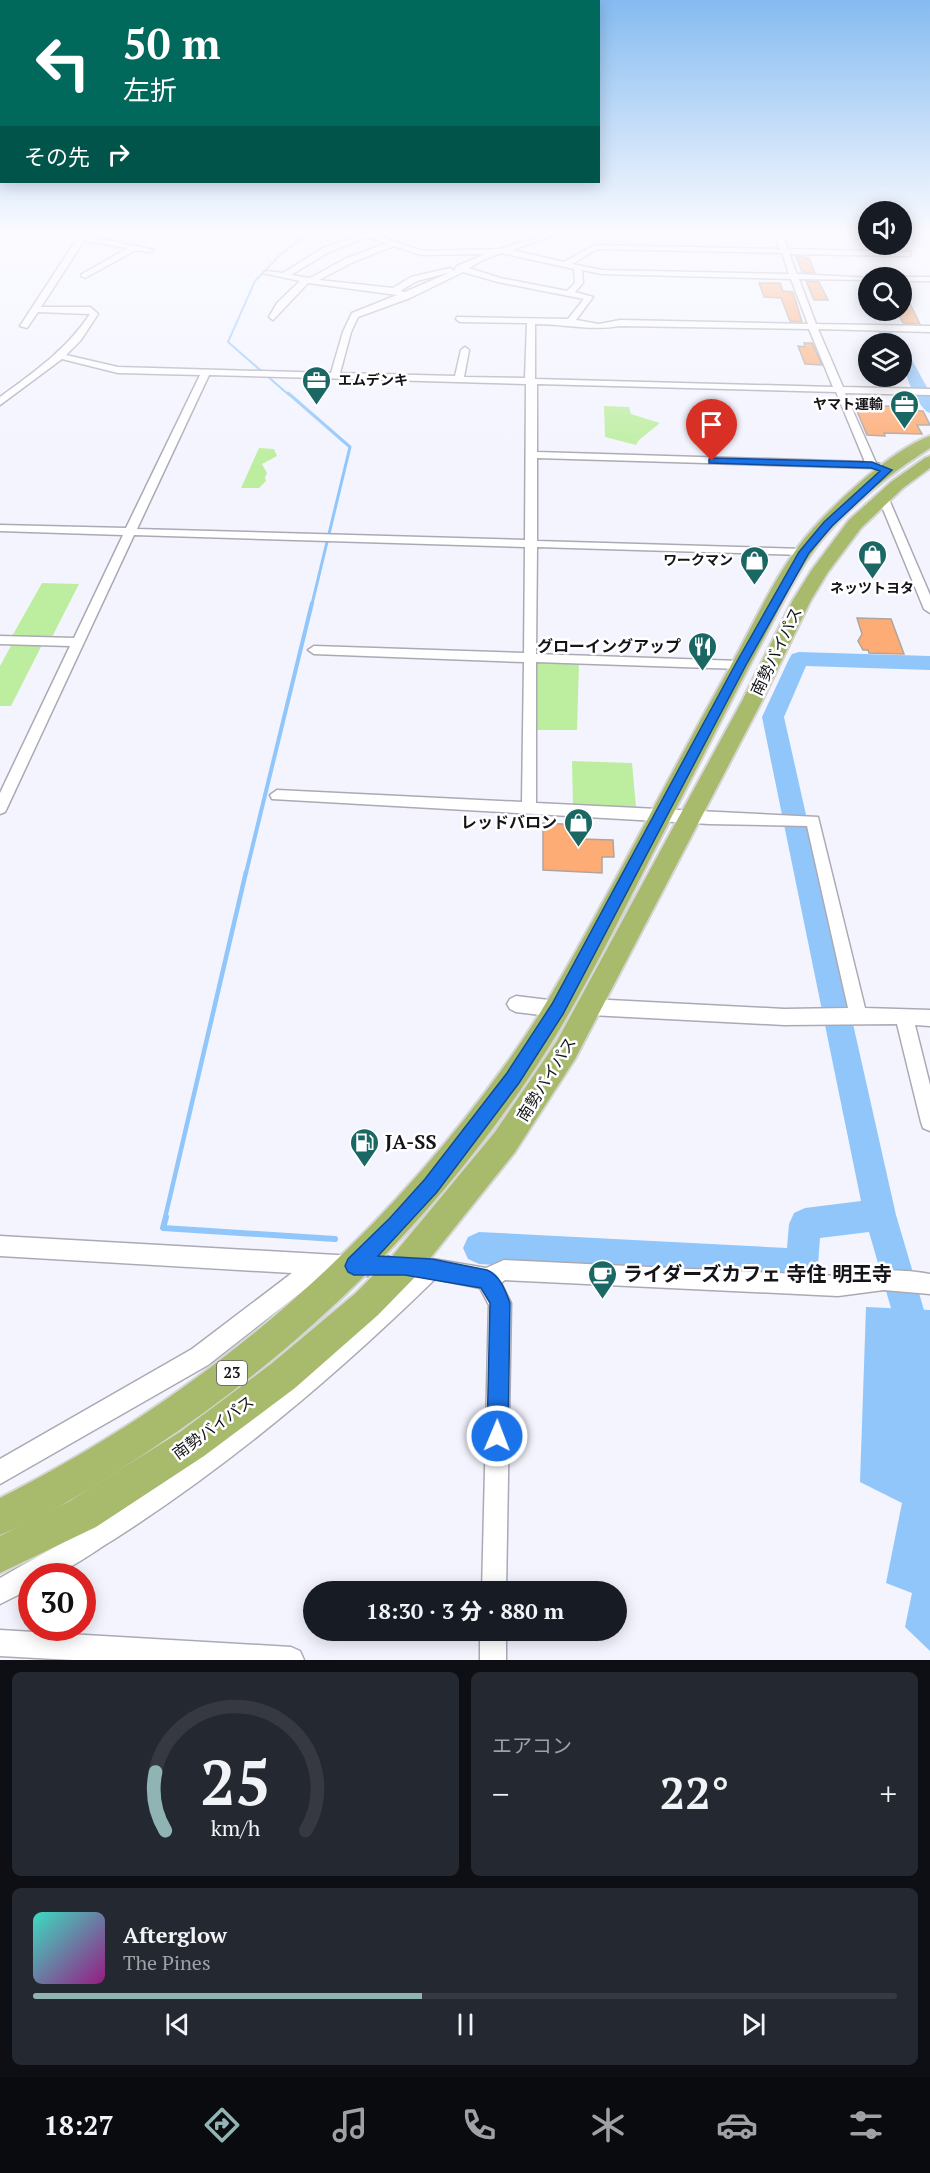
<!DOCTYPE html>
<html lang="ja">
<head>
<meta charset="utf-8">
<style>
	:root { --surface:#171b24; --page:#242831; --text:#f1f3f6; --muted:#9ea1a6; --line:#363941; --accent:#90b4b4 }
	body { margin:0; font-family:"PT Serif","Noto Sans JP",serif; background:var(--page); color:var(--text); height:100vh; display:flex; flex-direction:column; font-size:22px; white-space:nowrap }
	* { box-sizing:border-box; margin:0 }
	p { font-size:20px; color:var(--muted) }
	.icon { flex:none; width:33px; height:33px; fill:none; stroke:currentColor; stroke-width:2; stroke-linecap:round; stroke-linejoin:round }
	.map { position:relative; height:1660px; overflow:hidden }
	.side { display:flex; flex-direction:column; gap:12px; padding:12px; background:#0d0f14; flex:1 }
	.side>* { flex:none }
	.top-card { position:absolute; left:0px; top:0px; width:600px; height:183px; box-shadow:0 3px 15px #0003; background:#00695c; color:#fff; overflow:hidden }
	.fabs { position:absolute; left:858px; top:201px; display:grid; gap:12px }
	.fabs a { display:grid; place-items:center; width:54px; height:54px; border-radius:50%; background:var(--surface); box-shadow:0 3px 15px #0003; font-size:30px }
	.speed { position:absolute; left:18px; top:1563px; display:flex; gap:12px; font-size:30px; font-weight:700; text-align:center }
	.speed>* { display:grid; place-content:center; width:78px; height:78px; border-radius:50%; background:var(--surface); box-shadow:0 3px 15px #0003; line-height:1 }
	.speed .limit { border:9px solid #d22; background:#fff; color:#111 }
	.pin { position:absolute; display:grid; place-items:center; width:51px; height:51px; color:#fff; margin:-62px -26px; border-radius:50% 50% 50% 0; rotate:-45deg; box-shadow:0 0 6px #0007 }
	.pin .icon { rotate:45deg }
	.me { position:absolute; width:66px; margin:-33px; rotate:1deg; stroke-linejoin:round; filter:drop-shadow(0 0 4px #0008) }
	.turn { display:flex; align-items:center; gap:21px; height:126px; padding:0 24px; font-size:27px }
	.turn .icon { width:78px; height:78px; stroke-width:2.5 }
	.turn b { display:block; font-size:42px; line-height:51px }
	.then { display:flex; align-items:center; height:57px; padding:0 24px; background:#0003; gap:12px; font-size:22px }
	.big { font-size:45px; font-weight:800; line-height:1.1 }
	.side .widget { flex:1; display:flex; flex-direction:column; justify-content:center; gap:9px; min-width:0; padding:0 21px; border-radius:9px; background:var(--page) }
	.side .dial { align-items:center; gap:0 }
	.dial svg { height:156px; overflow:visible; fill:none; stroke:var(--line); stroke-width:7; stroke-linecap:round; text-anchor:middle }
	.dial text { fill:var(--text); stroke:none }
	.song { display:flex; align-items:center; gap:18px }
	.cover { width:72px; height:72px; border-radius:9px; background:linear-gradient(135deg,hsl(170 70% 55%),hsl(310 70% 35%)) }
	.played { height:6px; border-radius:3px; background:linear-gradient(90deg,var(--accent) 45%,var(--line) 45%) }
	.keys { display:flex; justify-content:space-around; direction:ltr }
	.heat { display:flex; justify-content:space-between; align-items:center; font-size:33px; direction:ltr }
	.side .tiles { flex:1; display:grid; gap:12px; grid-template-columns:1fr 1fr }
	.widget:last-child { grid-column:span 2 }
	.trip { position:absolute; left:303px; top:1581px; width:324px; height:60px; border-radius:30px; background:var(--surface); box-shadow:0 3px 15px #0003; font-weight:800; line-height:60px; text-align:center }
	.menu { display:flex; height:96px; justify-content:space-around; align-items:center; background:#090b0e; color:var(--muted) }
	.menu .icon { width:42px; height:42px }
	.menu .current { color:var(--accent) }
	.menu b { font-size:27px; color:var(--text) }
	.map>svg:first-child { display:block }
	.green { fill:#bdeea0 }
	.water { fill:#91c6fb }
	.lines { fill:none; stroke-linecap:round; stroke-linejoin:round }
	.stream-far4 { stroke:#91c6fb; stroke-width:2 }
	.stream-far3 { stroke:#91c6fb; stroke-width:3 }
	.stream-far2 { stroke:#91c6fb; stroke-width:4 }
	.stream-far1 { stroke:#91c6fb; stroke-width:4.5 }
	.stream { stroke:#91c6fb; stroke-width:6 }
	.river { fill:#91c6fb; fill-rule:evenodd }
	.building { fill:#fdac76; stroke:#afa49e; stroke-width:1.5 }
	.minor-casing { stroke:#abaab4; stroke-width:3 }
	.highway-casing { stroke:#d5d5d5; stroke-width:4 }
	.minor { fill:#fff; fill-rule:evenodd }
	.highway { fill:#a8ba6b; fill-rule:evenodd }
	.route { fill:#1a73e8; stroke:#114b97; stroke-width:1.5 }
	.labels { text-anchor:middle; stroke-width:5; stroke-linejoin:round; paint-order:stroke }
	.far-poi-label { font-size:14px; font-weight:bold; fill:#151418; stroke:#fff; text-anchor:end }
	.shield { fill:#fff; stroke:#5b5a5d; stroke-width:1.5 }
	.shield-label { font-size:15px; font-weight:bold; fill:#151418 }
	.poi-label { font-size:16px; font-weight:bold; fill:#151418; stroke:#fff; text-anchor:end }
	.street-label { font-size:16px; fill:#151418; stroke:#fff }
	.near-poi-label { font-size:20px; font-weight:bold; fill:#151418; stroke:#fff; text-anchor:start }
</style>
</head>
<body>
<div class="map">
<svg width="930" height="1660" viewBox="0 0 930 1660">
	<rect width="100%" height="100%" fill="#f4f4ff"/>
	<g class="green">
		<path d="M604 406 629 407 631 414 660 423 639 440 636 445 605 437Z"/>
		<path d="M259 448 274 449 277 456 262 464 267 473 265 477 266 481 259 488H241Z"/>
		<path d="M42 583 79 584 51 639 11 638Z"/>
		<path d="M13 642 43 643 11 706H0V666Z"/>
		<path d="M534 661 579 663 577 730H533Z"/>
		<path d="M572 761 632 763 636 807H573Z"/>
	</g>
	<path class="water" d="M866 1307 930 1310V1651L905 1627 912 1593 886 1583 902 1503 860 1482Z"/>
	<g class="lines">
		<path class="stream-far4" d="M289 395 228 342 255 281 282 253 313 231"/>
		<path class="stream-far3" d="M288 393 350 447 312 604"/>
		<path class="stream-far2" d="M246 873 312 603"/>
		<path class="stream-far1" d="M165 1218 246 872"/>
		<path class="stream" d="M166 1217 163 1228 335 1239"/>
		<g class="river">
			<path d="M885 327 890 328 898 344H884L878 331Z"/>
			<path d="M902 356 911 358 930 393V413C918 410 901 367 902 356Z"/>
			<path d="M799 652 930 656V670L806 666 784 717 896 1215 924 1310 919 1322 907 1327 895 1322 869 1232 820 1238 818 1265 814 1277 802 1281 479 1264 468 1259 463 1248 468 1237 479 1232 787 1248 789 1224 794 1213 805 1208 861 1201 762 717 789 659 792 654Z"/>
		</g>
	</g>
	<g class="building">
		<path d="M796 256 809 258 815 273 802 272Z"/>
		<path d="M806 281 819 282 828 300H814Z"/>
		<path d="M759 283H780L783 291 793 292 802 322 790 321 781 298 764 297Z"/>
		<path d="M902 304H910L920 324 903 323 896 310H902Z"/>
		<path d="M804 343H812L822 365 805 364 798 346 805 347Z"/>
		<path d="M855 400H869L872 406H894L895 410 923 411 930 425H917L922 434 884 433 885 436 867 435 854 404 857 405Z"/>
		<path d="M857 618 891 619 904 654 869 653 868 650H863L858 641 862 634Z"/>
		<path d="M543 823 581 825 582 839 613 840 614 857H602V873L543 870Z"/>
	</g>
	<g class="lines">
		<defs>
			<g id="minor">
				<path d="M82 231H90L86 236 154 250 150 252 136 250 85 278 81 276 82 274 128 248 84 241 41 307H90L98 314 81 340 66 355 118 367 331 373 343 332 352 313 397 295 308 283 273 320 269 317 277 303 300 281 263 273 267 271 283 273 323 248 368 232 422 251 500 249 555 231H566L512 250 564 262 595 245 780 249 773 231H781L788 249 910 252V256H907L789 254 797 274 872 278H868V280L799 279 816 324 930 326V332L818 329 843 387 930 389V395L845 393 876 463 891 467V471L872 468 537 458V541L804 549 810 552 804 555 537 547 536 654 740 661 746 665 740 669 536 662V803L818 817 865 1008 930 1010V1026L915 1025 930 1085V1131L923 1128 921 1122 897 1024 784 1025 590 1015 584 1012 581 1007 584 1002 590 999 784 1009 848 1008 807 826 709 824 272 799 270 795 277 790 522 802 524 662 314 654 308 650 314 646 524 653 525 547 134 535 7 808 5 812 0 814V793L70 646 0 644V636L74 638 123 535 0 531V525L126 528 200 375 118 373 62 359 0 405V397C34 372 66 350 90 314L38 312 27 328 20 326ZM368 237 387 243 347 258 310 278 291 275 329 252ZM394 246 421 255 485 254 457 266 454 271 450 268 411 277 393 288 319 280 353 262ZM597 249 782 253 789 274 602 270 572 264ZM501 253 574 269 575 283 567 291 500 278 469 268 483 260ZM582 270 602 274 791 279 808 324 620 320 599 324 576 320 593 297 575 292 583 283ZM451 272 405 292 400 291 417 281ZM463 272 498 282 584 299 568 319 457 317 456 319 460 322 527 323 525 378 464 377 469 350 465 347 461 350 455 376 340 373 351 332 358 317 410 298ZM535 324C564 324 592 331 620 326L809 329 833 387 535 379ZM209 375 526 384 525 540 137 529ZM537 384 836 392 865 462 537 452Z"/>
				<path d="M902 277H930V281H902V278H899Z"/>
				<path d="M883 494 888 497 930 595V613L924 609 878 497Z"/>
				<path d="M516 996 557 1001 563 1004 566 1009 563 1014 557 1017 516 1012 510 1009 507 1004 510 999Z"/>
				<path d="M0 1236 354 1256 421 1257 486 1268 504 1260 838 1276C869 1270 899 1268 930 1274V1294L884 1290 838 1296 505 1280 501 1283 511 1303 506 1592H482L489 1305 480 1288 435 1279C337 1375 229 1466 113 1540 99 1548 64 1574 50 1576 44 1578 37 1576 32 1576V1588L0 1604V1578C35 1558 71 1539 106 1516 213 1447 315 1365 408 1277L323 1275 208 1365 0 1484V1459L192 1349 292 1273 0 1256Z"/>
				<path d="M0 1630 291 1647 300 1651 304 1660H73L0 1656Z"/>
				<rect x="480" y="1630" width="26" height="30"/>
			</g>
			<g id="highway">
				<path d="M930 436V448C891 473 854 502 824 537 799 567 782 604 764 638 727 708 692 778 656 847 618 921 582 997 536 1067 435 1219 305 1347 153 1448 105 1480 54 1513 0 1535V1498C202 1397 375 1247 506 1064 540 1017 568 966 596 915 641 833 684 749 730 667 752 627 771 584 798 547 823 513 890 450 930 436Z"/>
				<path d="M930 456V468L903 488 861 528 828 572 811 600 762 701 575 1059 515 1152 416 1276 378 1315 295 1388 204 1456 96 1527 0 1573V1536L70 1501 180 1432 271 1364 356 1293 394 1254 495 1132 557 1041 742 701 793 600 811 571 849 520 891 482 925 458Z"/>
			</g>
		</defs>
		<use href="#minor" class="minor-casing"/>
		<use href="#highway" class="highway-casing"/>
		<use href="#minor" class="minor"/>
		<use href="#highway" class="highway"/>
	</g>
	<linearGradient id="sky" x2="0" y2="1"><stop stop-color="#85bbf0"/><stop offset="0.5" stop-color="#fafaff"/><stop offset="1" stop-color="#fafaff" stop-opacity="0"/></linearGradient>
	<rect width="930" height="463" fill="url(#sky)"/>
	<path class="route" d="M712 458 872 462 892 470 832 526 809 553 746 665 563 1014 519 1083 437 1192 378 1256 432 1259 487 1270C500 1275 505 1290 510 1303L508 1436 505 1443 497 1446 490 1443 487 1436 490 1303 481 1288 405 1275H354L348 1272 345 1266 348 1259 390 1218 425 1179 507 1073 552 1004 735 665 799 552 824 522 880 471 871 468 709 463V459Z"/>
	<defs>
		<symbol id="office-pin" viewBox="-11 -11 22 30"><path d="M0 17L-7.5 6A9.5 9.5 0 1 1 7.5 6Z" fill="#1a6764" stroke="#fff"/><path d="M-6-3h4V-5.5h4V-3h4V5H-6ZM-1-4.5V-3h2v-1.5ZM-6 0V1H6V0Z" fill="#fff"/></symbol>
		<symbol id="shop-pin" viewBox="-11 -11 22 30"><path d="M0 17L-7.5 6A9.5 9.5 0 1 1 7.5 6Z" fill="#1a6764" stroke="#fff"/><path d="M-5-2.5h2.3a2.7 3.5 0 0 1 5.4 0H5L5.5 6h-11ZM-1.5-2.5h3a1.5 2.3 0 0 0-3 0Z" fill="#fff"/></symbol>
		<symbol id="restaurant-pin" viewBox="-11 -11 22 30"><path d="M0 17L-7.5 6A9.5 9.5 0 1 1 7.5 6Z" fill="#1a6764" stroke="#fff"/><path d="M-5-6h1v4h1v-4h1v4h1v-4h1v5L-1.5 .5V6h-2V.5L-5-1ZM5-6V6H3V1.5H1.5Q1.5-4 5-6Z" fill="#fff"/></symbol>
		<symbol id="fuel-pin" viewBox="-11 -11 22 30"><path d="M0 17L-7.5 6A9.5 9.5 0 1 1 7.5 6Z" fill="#1a6764" stroke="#fff"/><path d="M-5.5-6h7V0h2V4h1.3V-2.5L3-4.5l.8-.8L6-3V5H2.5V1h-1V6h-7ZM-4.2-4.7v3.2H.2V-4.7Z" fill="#fff"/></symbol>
		<symbol id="cafe-pin" viewBox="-11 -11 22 30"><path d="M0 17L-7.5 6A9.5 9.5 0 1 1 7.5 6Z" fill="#1a6764" stroke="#fff"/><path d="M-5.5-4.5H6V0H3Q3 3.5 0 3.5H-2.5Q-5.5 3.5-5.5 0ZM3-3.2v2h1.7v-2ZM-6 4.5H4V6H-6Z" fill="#fff"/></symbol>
	</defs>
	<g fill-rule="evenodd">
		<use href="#office-pin" x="300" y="364" width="33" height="45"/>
		<use href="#office-pin" x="888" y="388" width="33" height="45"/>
		<use href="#shop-pin" x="856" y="538" width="33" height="45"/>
		<use href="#shop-pin" x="738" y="544" width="33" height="45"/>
		<use href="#restaurant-pin" x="686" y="630" width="33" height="45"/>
		<use href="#shop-pin" x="562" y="806" width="33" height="45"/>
		<use href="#fuel-pin" x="348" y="1126" width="33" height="45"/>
		<use href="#cafe-pin" x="586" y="1258" width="33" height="45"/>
	</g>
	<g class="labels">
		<g class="far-poi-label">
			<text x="338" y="385" text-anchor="start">エムデンキ</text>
			<text x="883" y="409">ヤマト運輸</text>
			<text x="733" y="565">ワークマン</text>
			<text x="872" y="593" text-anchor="middle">ネッツトヨタ</text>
		</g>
		<rect class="shield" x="217" y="1361" width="30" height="24" rx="4.5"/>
		<g class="shield-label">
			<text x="232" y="1378">23</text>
		</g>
		<g class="poi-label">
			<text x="681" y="652">グローイングアップ</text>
			<text x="557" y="828">レッドバロン</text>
		</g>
		<g class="street-label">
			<text transform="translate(776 651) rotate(-64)" y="6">南勢バイパス</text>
			<text transform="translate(546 1079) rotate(-58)" y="6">南勢バイパス</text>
			<text transform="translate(213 1427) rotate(-36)" y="6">南勢バイパス</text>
		</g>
		<g class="near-poi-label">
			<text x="385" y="1149">JA-SS</text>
			<text x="623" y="1281">ライダーズカフェ 寺住 明王寺</text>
		</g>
	</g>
</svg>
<div class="fabs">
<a><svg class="icon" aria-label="sound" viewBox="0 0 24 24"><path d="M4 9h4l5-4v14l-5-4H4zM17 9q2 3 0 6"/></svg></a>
<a><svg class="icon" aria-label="search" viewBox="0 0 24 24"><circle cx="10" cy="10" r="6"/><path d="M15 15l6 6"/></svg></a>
<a><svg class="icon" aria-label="layers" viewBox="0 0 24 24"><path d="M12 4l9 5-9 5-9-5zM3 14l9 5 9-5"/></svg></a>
</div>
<div class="speed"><div class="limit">30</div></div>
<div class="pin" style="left:712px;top:461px;background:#d93025"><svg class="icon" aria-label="arrive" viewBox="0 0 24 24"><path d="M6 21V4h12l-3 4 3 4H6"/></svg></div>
<svg class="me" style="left:497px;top:1436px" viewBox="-20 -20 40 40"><circle r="17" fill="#1a73e8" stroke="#fff" stroke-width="3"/><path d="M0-11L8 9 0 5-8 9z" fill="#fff"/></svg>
<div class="trip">18:30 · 3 分 · 880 m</div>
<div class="top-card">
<div class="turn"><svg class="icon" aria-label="left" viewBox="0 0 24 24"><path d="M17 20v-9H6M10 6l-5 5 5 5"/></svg><div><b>50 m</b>左折</div></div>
<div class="then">その先<svg class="icon" aria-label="right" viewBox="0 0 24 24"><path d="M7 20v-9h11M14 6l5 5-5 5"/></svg></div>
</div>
</div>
<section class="side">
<div class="tiles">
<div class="widget dial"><svg viewBox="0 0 100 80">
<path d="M14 69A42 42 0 1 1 86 69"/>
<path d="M14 69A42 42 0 0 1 9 39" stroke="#90b4b4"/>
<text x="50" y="56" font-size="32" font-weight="700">25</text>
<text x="50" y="72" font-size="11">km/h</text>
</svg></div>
<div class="widget"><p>エアコン</p>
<div class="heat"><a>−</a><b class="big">22°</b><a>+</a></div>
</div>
<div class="widget">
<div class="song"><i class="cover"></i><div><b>Afterglow</b><p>The Pines</p></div></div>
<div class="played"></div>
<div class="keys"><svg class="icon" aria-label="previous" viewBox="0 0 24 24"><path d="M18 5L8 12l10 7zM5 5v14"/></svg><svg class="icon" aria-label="pause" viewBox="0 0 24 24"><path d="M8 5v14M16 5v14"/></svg><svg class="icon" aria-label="next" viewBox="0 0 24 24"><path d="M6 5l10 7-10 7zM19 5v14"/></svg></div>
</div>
</div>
</section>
<nav class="menu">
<b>18:27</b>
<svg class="icon current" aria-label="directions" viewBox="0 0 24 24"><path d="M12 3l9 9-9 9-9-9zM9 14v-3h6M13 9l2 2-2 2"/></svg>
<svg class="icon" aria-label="music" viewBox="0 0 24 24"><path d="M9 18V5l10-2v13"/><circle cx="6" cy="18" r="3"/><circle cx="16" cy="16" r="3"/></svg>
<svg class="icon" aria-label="phone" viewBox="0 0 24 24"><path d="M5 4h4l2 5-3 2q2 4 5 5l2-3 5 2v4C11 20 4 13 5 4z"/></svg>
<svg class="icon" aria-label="climate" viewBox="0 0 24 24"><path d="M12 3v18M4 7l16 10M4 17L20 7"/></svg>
<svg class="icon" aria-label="car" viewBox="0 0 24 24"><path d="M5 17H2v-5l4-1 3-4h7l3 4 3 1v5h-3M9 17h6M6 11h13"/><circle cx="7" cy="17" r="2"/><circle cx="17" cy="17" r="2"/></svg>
<svg class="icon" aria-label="filters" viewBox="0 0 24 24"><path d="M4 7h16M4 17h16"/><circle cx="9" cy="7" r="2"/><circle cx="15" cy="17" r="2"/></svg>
</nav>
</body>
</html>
